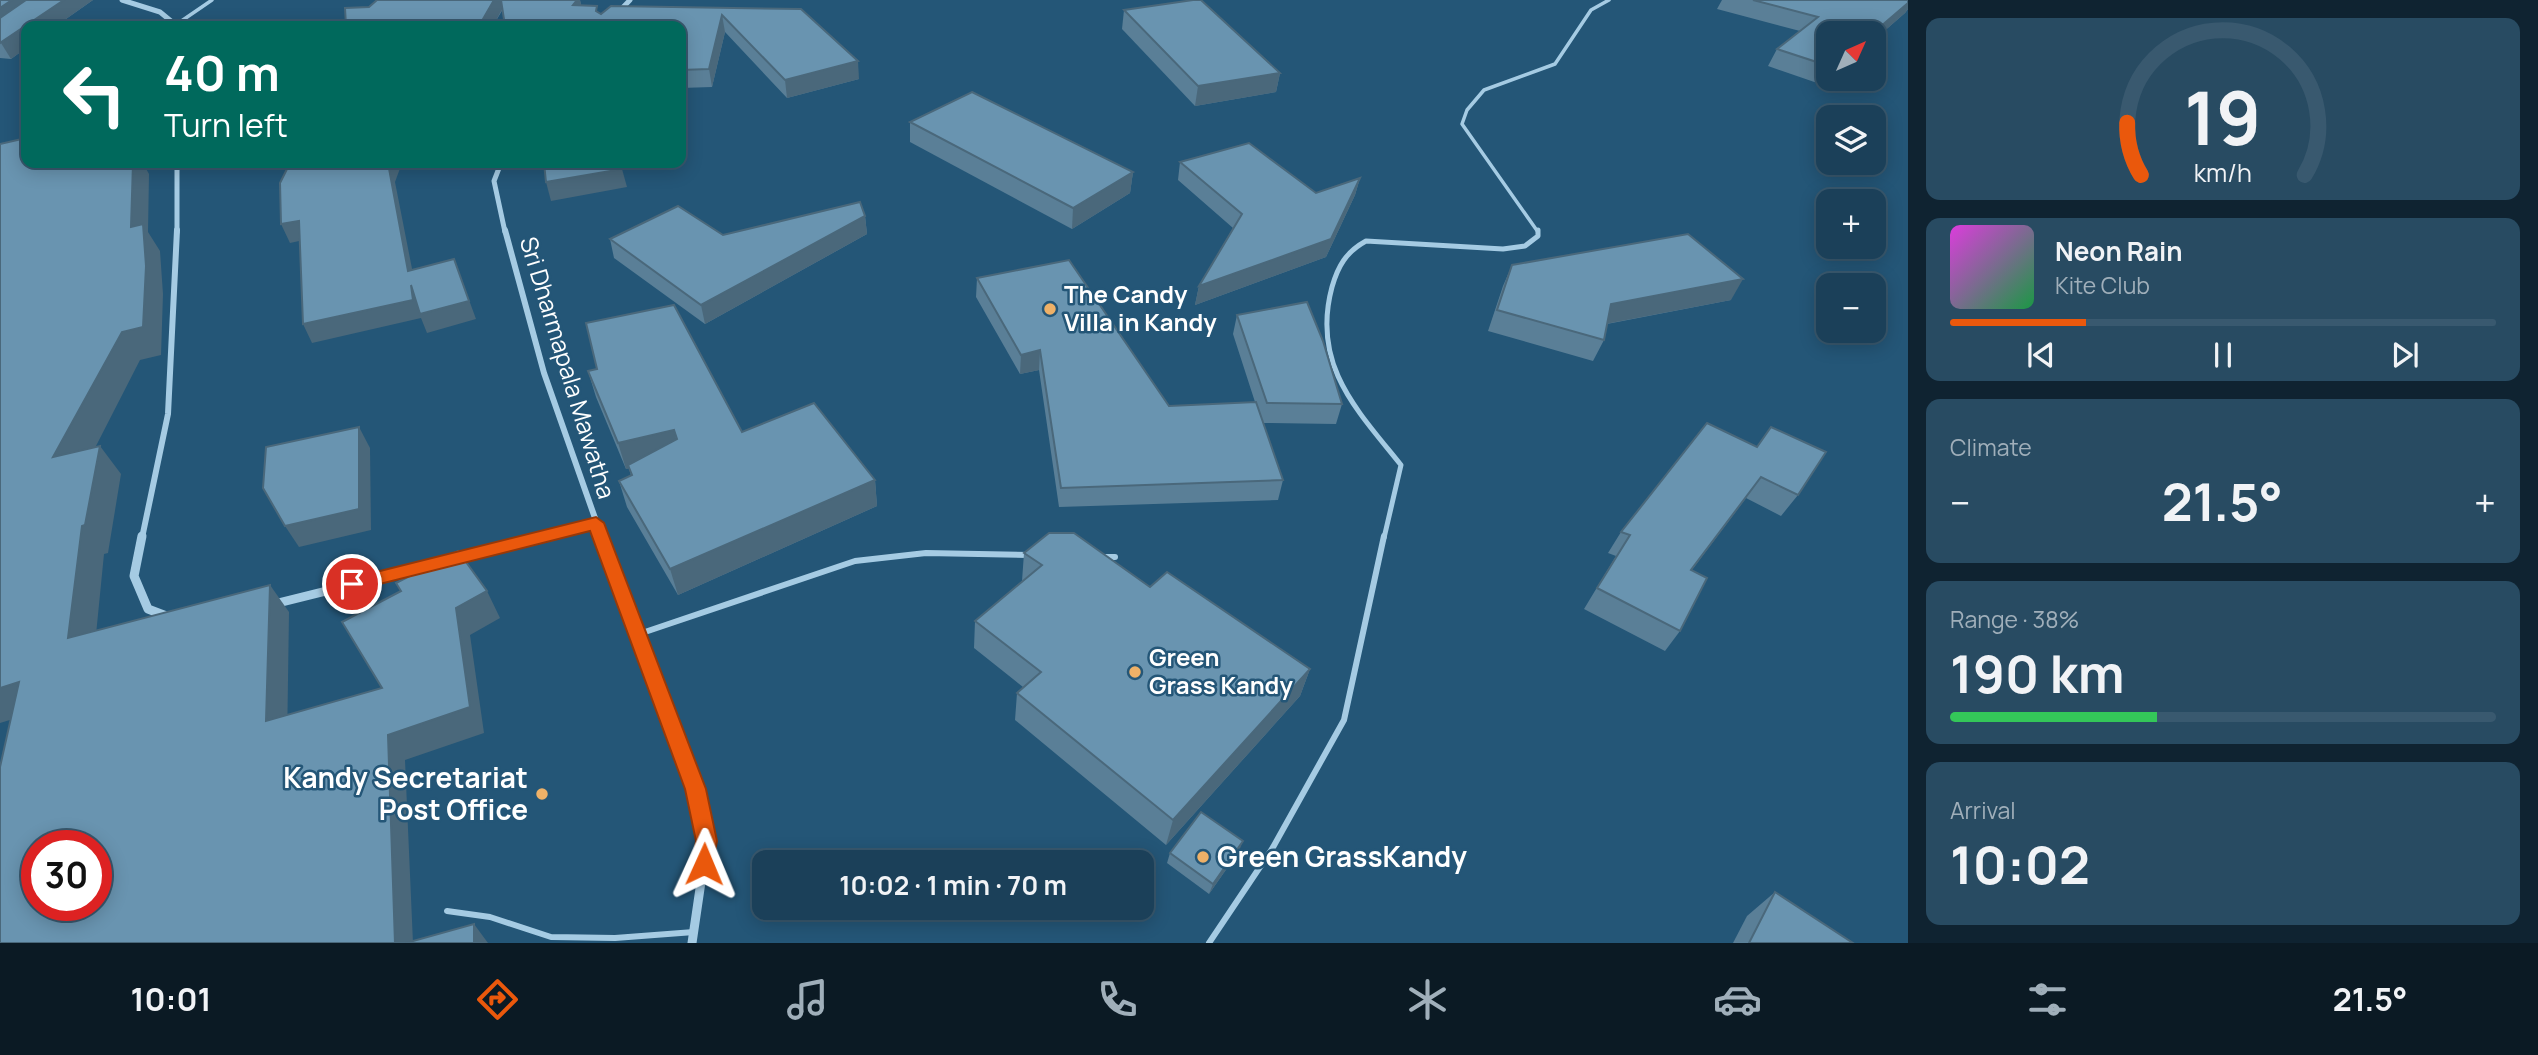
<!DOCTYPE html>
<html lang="en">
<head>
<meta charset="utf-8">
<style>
	:root { --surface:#1b4059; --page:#284b62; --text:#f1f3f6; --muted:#a0afba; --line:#39596f; --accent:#ea580c }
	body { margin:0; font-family:Manrope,sans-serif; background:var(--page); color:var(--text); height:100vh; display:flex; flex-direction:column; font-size:26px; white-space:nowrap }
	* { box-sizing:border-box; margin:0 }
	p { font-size:23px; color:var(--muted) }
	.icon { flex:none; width:38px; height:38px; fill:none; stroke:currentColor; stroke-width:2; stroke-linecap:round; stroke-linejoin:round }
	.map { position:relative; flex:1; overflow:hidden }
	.side { display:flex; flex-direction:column; gap:18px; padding:18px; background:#0f2331; width:630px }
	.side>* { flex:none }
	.top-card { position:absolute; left:21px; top:21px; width:665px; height:147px; border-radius:14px; box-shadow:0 4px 18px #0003,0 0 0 2px var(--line); background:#00695c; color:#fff; overflow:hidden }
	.needle { width:46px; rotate:45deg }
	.fabs { position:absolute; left:1816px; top:21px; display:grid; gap:14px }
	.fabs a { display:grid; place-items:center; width:70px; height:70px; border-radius:14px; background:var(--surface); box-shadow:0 4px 18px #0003,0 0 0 2px var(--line); font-size:35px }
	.speed { position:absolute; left:21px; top:830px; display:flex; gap:14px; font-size:35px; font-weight:700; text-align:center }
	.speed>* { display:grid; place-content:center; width:91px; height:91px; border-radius:50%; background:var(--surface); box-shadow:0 4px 18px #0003,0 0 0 2px var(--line); line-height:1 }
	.speed .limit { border:10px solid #d22; background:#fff; color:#111 }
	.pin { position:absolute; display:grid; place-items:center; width:60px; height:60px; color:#fff; margin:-30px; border:4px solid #fff; border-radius:50%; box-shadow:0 2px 7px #0007 }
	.me { position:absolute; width:77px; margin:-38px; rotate:1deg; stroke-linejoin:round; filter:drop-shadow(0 0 5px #0008) }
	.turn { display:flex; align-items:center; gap:24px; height:147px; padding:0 28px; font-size:32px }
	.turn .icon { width:91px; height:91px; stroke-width:2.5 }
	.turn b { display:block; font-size:49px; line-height:60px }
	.big { font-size:52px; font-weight:700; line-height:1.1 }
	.side .card { flex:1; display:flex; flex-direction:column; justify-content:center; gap:10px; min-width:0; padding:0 24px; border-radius:14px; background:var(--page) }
	.side .dial { align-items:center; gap:0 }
	.dial svg { height:182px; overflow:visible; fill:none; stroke:var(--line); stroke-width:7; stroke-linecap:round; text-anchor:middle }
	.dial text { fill:var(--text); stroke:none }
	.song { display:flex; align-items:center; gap:21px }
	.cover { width:84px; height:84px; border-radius:10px; background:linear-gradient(135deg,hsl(300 70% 55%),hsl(140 70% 35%)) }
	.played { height:7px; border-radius:4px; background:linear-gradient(90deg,var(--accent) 25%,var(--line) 25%) }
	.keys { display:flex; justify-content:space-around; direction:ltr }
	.heat { display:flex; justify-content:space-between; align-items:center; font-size:38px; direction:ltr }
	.charge { height:10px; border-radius:5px; background:linear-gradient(90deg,#34c759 38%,var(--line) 0) }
	.trip { position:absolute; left:752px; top:850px; width:402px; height:70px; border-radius:14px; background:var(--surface); box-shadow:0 4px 18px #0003,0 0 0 2px var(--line); font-weight:700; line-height:70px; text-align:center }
	.tabs { display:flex; height:112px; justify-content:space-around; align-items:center; background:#0b1a24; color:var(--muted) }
	.tabs .icon { width:49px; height:49px }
	.tabs .selected { color:var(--accent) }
	.tabs b { font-size:32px; color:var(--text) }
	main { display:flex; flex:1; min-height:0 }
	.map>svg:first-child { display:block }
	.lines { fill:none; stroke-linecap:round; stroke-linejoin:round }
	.service-far2 { stroke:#a5cbe3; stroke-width:3.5 }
	.service-far1 { stroke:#a5cbe3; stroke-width:5 }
	.service { stroke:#a5cbe3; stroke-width:6 }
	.minor-far2 { stroke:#a5cbe3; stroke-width:5 }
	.minor-far1 { stroke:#a5cbe3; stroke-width:6 }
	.minor { stroke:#a5cbe3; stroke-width:9 }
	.wall { fill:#5a7f97 }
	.shaded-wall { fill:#4a687b }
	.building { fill:#6994b0; stroke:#4a687b; stroke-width:2; fill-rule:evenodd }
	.route { fill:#ea580c; stroke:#983908; stroke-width:2 }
	.poi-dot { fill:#eeb168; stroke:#245677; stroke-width:2.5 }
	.labels { text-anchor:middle; stroke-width:5; stroke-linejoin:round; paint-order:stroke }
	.poi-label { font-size:24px; font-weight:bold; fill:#fff; stroke:#245677; text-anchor:start }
	.street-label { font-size:24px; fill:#fff; stroke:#245677 }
	.near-poi-label { font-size:28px; font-weight:bold; fill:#fff; stroke:#245677; text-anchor:end }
</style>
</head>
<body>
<main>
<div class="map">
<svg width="1908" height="943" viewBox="0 0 1908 943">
	<rect width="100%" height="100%" fill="#245677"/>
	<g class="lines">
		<g class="service-far2">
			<path d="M177 24 212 0"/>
			<path d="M1538 232 1462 124 1467 110 1484 90 1555 64 1591 10 1609 0"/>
		</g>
		<path class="service-far1" d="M1384 538 1401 465C1357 410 1311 365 1332 287 1338 266 1346 252 1366 241L1503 249 1525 246 1538 236V230"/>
		<g class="service">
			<path d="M1102 557H1115"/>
			<path d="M639 634 855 561 926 553 1029 555"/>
			<path d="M447 911 490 917 551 937 615 938 694 932"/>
			<path d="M1209 943 1272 849 1344 720 1384 536"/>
		</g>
		<g class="minor-far2">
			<path d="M122 0 160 12 177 26"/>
			<path d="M605 26 630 0"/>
			<path d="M177 163V232"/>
			<path d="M501 163 494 181 505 232"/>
		</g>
		<g class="minor-far1">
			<path d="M505 230 544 373 602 538"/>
			<path d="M142 538 168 414 177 230"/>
			<path d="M537 538 596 523"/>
		</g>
		<g class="minor">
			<path d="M142 536 134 576 148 609 169 617"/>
			<path d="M601 536 695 789 707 841 692 943"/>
			<path d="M454 559 543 536"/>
			<path d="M274 604 439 563"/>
		</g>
	</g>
	<g class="wall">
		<path d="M0 0H93L56 26H26V48L11 59 0 58Z"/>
		<path d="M377 0H580L581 5 601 14 801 9 859 79 787 98 725 32 712 87 681 88V26L503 9 493 26H346Z"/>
		<path d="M1722 0H1908V9L1905 13 1874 40V33H1829V79H1830L1823 85 1768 66 1777 49 1800 31 1717 9Z"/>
		<path d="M1124 10 1280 73 1276 92 1195 106 1122 29Z"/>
		<path d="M910 122 1133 172 1130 193 1072 229 910 142Z"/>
		<path d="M1180 162 1316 193 1360 178 1355 195 1326 257 1195 305 1199 286 1233 228 1178 180Z"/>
		<path d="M865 216 867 234 705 324 614 258 610 239 723 235Z"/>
		<path d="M1512 265 1731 300 1607 324 1604 340 1593 361 1488 331 1503 286Z"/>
		<path d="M977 278 1169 406 1255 402 1233 334 1237 315 1342 404 1336 424 1263 423 1283 480 1278 500 1059 507 1039 370 1020 374 976 297Z"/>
		<path d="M588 371 742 432 875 480 877 506 678 595 627 507 619 481 631 476 629 468 626 469 596 397Z"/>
		<path d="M1707 423 1798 495 1781 516 1746 498 1691 571 1680 631 1665 651 1584 609 1616 556 1608 553 1621 532Z"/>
		<path d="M1024 553 1150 587 1310 669 1300 696 1166 845 1015 720 1017 693 1023 687 974 648 975 621 1022 581Z"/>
		<path d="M1239 851 1209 894 1167 863 1170 853Z"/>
		<path d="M1775 892 1853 943H1733L1747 916Z"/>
	</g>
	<g class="shaded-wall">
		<path d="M12 0H42L0 29V8Z"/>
		<path d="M64 0H93L56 26H26V48L11 59 1 43Z"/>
		<path d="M494 0H507L493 26H479Z"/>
		<path d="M577 0H580L583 15 573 5Z"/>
		<path d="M1908 3V9L1905 13 1874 40V33H1873Z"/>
		<path d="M722 15 725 32 712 87 709 69Z"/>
		<path d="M858 61 859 79 787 98 785 80Z"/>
		<path d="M1280 73 1276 92 1195 106 1198 86Z"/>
		<path d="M133 163H144V165L149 174 148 232 160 251 163 294 161 355 140 360 76 485 53 457 131 227Z"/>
		<path d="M388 163H402L395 182 416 289 408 271Z"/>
		<path d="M622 169 627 187 551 201 546 182Z"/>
		<path d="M1133 172 1130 193 1072 229 1073 208Z"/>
		<path d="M1360 178 1355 195 1326 257 1195 305 1199 286Z"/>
		<path d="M865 216 867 234 705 324 701 305Z"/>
		<path d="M299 221 308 239 290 243 281 224Z"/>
		<path d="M454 259 476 319 427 333 421 318 312 343 303 324 411 285Z"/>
		<path d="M1743 279 1731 300 1600 325 1611 304Z"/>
		<path d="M1040 350 1039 370 1020 374 1021 355Z"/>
		<path d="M359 427 370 448 371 530 299 547 285 526Z"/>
		<path d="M674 430 680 456 626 469 618 443Z"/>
		<path d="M100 446 121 474 108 553 104 554 93 665 68 638 82 526Z"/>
		<path d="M875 480 877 506 678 595 670 569Z"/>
		<path d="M270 585 289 612 287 747 266 721Z"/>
		<path d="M487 591 500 618 470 635 484 733 405 760 413 943H395L388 735 456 608Z"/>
		<path d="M1310 669 1300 696 1166 845 1173 820Z"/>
		<path d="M19 682 46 709 0 723V688Z"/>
		<path d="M1243 841 1239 851 1209 894 1213 884Z"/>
		<path d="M474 924 488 943H474Z"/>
	</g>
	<g class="building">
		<path d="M0 0H12L0 8Z"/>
		<path d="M26 0H64L0 43V18Z"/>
		<path d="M377 0H494L479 26H346L345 8 369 7Z"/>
		<path d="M501 0H577L573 5 597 6 596 11 601 14 611 6 801 9 858 61 785 80 722 15 709 69 681 70V26H505Z"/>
		<path d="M1193 0H1201L1280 73 1198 86 1124 10Z"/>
		<path d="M1753 0H1908V3L1873 33H1829V66L1777 49 1818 17Z"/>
		<path d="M972 92 1133 172 1073 208 910 122Z"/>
		<path d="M26 138V163H133L131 227 143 224 146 266 143 327 122 332 53 457 100 446 85 525 82 526 68 638 270 585 266 721 382 688 342 622 401 591 396 583 458 551 487 591 456 608 470 707 388 735 395 943H0V767L19 682 0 688V144ZM37 845H96V905H37Z"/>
		<path d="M1249 143 1316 193 1360 178 1331 239 1199 286 1242 214 1180 162Z"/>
		<path d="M290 163H388L408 271 454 259 469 301 420 314 411 285 413 300 303 324 299 221 281 224 280 183Z"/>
		<path d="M544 163H614L622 169 546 182Z"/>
		<path d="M860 202 865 216 701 305 610 239 678 206 723 235Z"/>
		<path d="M1688 234 1743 279 1611 304 1604 340 1497 310 1512 265Z"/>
		<path d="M1069 260 1169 406 1256 402 1283 480 1061 488 1040 350 1021 355 977 278Z"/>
		<path d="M1307 302 1323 341 1342 404 1267 403 1237 315Z"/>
		<path d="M674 305 742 432 814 403 875 480 670 569 619 481 632 475 628 465 677 439 674 430 618 443 588 371 597 369 586 323Z"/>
		<path d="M1707 423 1757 447 1771 427 1826 452 1798 495 1761 477 1691 570 1707 578 1680 631 1597 588 1630 535 1621 532Z"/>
		<path d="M359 427V509L285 526 263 488 266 447Z"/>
		<path d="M1049 533H1074L1150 587 1167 572 1310 669 1173 820 1017 693 1041 672 975 621 1042 565 1024 553Z"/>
		<path d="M1201 812 1243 841 1213 884 1170 853Z"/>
		<path d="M1775 892 1853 943H1749Z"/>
		<path d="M474 924V943H406Z"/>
	</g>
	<path class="route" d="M596 517 604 523 706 789 717 841 711 871 704 874 696 871 693 864 696 841 685 789 590 531 352 591 346 589 344 584 346 580 352 578Z"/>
	<g class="poi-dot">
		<circle cx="1050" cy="309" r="7"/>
		<circle cx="1135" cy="672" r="7"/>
		<circle cx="542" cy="794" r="7"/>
		<circle cx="1203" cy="857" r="7"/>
	</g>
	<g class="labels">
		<g class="poi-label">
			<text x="1064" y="303">The Candy<tspan x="1064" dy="28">Villa in Kandy</tspan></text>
			<text x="1149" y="666">Green<tspan x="1149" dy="28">Grass Kandy</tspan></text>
		</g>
		<g class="street-label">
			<text transform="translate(567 368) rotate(73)" y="8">Sri Dharmapala Mawatha</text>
		</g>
		<g class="near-poi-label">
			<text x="528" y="788">Kandy Secretariat<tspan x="528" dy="32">Post Office</tspan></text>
			<text x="1217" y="867" text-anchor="start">Green GrassKandy</text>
		</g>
	</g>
</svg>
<div class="fabs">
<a><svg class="needle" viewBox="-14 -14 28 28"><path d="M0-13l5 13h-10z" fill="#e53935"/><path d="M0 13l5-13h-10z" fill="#a0afba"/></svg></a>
<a><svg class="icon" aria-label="layers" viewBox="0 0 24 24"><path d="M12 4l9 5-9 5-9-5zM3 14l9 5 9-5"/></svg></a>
<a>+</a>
<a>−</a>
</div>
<div class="speed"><div class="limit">30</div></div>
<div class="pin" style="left:352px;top:584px;background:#d93025"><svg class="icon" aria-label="arrive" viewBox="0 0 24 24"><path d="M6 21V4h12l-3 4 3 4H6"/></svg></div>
<svg class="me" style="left:704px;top:864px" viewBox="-20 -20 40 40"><path d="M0-17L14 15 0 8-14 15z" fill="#ea580c" stroke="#fff" stroke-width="4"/></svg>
<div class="trip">10:02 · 1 min · 70 m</div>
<div class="top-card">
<div class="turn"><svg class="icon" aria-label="left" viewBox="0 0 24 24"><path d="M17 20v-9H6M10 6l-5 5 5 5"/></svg><div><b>40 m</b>Turn left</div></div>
</div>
</div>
<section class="side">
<div class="card dial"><svg viewBox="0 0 100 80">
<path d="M14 69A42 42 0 1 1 86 69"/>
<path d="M14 69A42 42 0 0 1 8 46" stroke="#ea580c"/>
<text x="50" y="56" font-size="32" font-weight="700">19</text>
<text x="50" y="72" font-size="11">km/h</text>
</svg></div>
<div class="card">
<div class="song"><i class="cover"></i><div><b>Neon Rain</b><p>Kite Club</p></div></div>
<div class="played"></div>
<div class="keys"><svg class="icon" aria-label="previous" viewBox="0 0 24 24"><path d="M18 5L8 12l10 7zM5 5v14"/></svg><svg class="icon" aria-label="pause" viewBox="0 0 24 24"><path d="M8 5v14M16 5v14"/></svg><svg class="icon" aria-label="next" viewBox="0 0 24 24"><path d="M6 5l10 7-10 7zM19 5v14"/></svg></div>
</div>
<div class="card"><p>Climate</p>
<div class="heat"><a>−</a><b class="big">21.5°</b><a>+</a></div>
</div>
<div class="card"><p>Range · 38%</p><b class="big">190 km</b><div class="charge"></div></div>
<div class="card"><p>Arrival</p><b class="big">10:02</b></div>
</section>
</main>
<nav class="tabs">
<b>10:01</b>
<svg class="icon selected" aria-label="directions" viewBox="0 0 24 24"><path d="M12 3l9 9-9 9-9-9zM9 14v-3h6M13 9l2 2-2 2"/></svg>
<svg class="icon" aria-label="music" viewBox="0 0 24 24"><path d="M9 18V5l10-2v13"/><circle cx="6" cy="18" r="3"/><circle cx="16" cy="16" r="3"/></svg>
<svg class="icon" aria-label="phone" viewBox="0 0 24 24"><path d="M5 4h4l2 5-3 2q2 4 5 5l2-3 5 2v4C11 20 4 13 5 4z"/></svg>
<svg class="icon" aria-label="climate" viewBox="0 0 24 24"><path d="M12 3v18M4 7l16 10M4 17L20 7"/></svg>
<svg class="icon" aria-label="car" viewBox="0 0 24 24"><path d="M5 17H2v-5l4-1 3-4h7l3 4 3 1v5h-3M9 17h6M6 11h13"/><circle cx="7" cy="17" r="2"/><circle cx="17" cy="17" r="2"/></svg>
<svg class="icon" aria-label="filters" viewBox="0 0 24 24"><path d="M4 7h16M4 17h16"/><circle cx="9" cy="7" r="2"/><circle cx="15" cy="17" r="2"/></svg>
<b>21.5°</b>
</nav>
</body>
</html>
